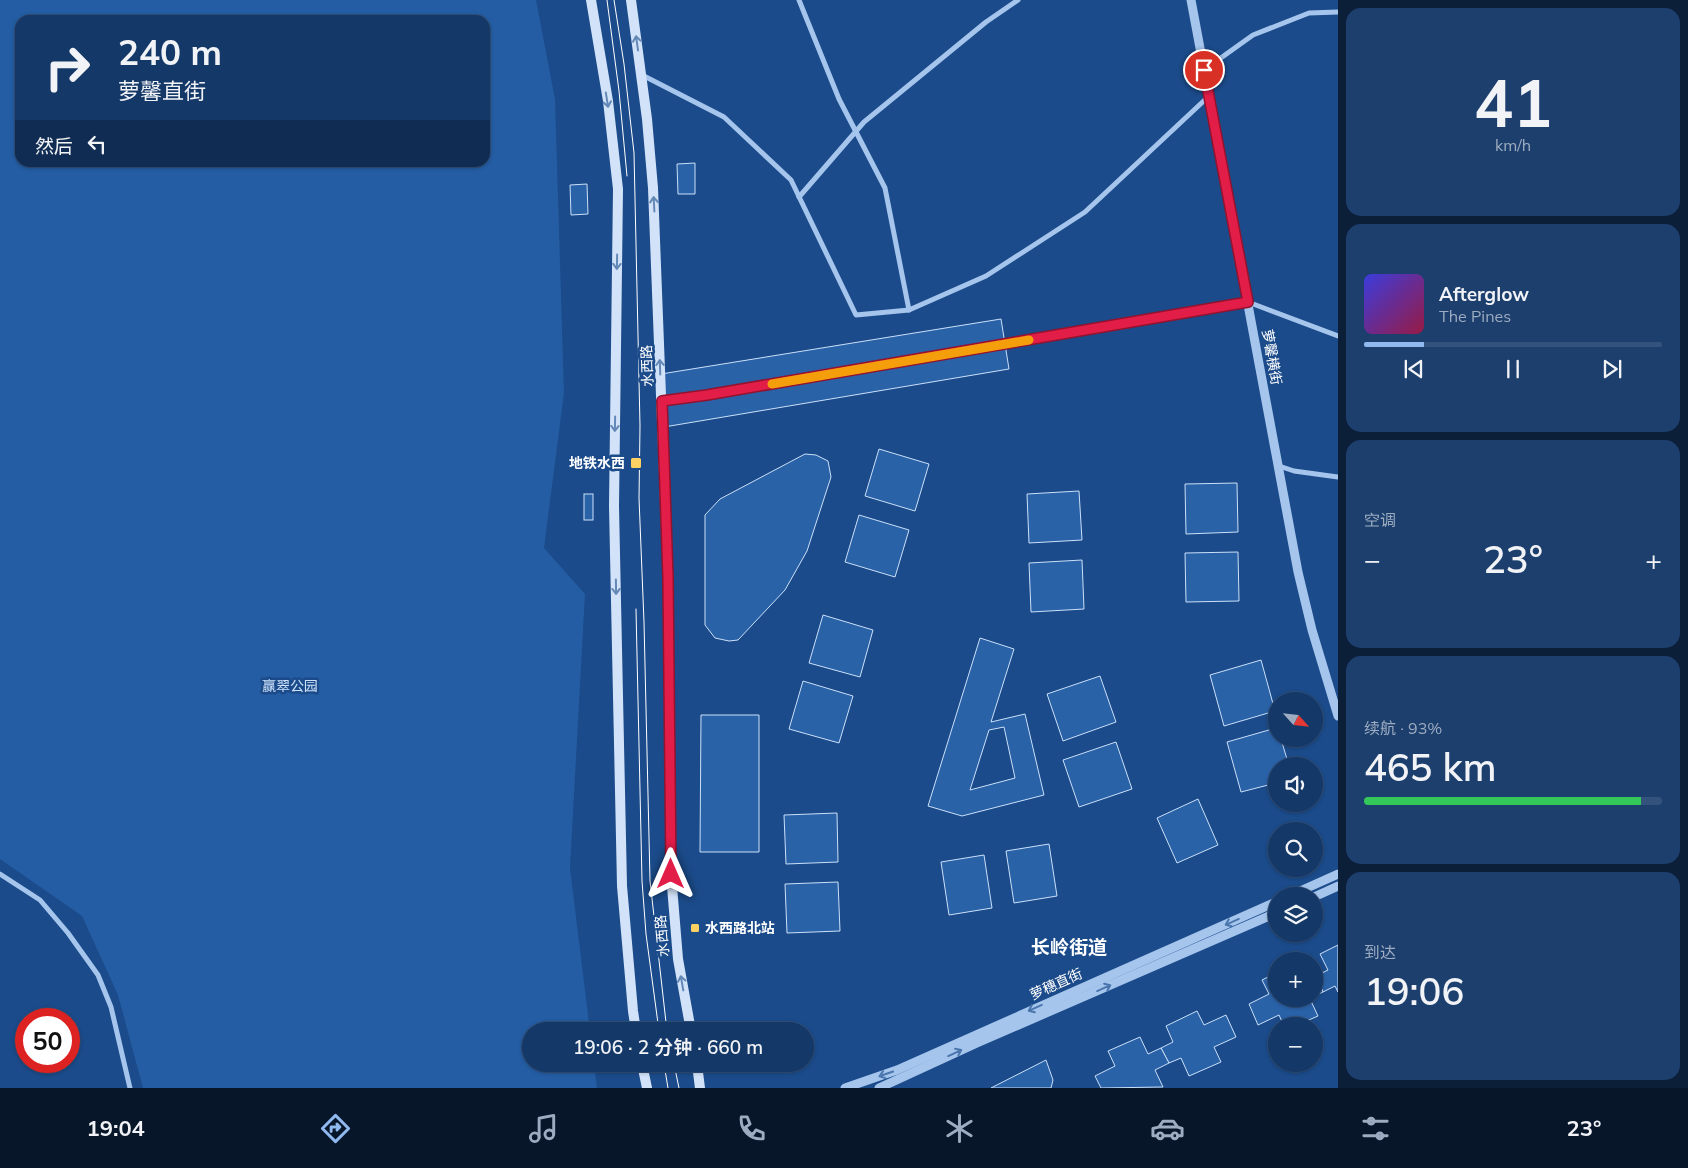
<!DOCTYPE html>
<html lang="zh">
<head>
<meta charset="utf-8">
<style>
	:root { --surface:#143868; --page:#1d3f6e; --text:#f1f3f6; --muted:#9dacc0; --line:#33527c; --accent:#90b9f0 }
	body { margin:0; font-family:Mulish,"Noto Sans SC",sans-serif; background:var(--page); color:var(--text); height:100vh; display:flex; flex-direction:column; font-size:19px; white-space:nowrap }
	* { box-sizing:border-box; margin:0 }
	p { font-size:16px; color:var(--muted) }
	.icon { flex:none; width:28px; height:28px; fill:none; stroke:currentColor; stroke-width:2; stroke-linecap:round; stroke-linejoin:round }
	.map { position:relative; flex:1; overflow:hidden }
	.drawer { display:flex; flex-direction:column; gap:8px; padding:8px; background:#0b1f39; width:350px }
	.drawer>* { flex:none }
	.hud { position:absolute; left:15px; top:15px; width:475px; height:152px; border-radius:15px; box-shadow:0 1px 4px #0004,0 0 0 1px var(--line); background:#143868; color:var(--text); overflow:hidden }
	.needle { width:32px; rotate:117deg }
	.controls { position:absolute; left:1268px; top:692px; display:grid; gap:10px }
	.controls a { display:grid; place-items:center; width:55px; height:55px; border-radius:50%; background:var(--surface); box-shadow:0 1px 4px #0004,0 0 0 1px var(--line); font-size:25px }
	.speed { position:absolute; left:15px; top:1008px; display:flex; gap:10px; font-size:25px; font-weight:700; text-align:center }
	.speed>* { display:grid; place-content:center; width:65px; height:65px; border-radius:50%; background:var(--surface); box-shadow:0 1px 4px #0004,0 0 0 1px var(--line); line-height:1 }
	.speed .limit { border:8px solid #d22; background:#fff; color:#111 }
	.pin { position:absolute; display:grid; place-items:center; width:42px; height:42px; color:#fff; margin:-21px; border:2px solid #fff; border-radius:50%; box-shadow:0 1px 5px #0007 }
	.me { position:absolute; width:55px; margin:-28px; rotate:0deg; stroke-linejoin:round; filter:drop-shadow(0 0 4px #0008) }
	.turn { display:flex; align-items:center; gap:18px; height:105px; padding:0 20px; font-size:22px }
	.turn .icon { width:65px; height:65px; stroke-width:2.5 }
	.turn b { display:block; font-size:35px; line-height:42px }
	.then { display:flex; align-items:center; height:48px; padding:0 20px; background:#0003; gap:10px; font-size:19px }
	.big { font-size:38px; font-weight:600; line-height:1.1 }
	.drawer .card { flex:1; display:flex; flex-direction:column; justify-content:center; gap:8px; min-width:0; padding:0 18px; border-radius:15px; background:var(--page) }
	.drawer .dial { align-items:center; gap:0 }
	.dial b { font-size:65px; line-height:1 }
	.song { display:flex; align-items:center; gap:15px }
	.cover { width:60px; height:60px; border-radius:8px; background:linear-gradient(135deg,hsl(240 70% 55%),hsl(340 70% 35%)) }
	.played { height:5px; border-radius:2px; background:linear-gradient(90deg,var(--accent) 20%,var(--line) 20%) }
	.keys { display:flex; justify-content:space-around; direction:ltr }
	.heat { display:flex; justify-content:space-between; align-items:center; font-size:28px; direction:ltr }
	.charge { height:8px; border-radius:4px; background:linear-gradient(90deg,#34c759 93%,var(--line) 0) }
	.trip { position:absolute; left:522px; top:1022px; width:292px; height:50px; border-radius:25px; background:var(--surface); box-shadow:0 1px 4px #0004,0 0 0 1px var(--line); font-weight:600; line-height:50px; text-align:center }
	.dock { display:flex; height:80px; justify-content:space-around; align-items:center; background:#08162a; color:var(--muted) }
	.dock .icon { width:35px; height:35px }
	.dock .on { color:var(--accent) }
	.dock b { font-size:22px; color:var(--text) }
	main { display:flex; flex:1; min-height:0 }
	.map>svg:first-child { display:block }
	.green { fill:#245da3; fill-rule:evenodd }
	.building { fill:#2a62a8; stroke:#cbe0f9; fill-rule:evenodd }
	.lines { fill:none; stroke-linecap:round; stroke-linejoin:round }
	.minor { stroke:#a5c5ed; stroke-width:5 }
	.tertiary { stroke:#a5c5ed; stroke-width:9 }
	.secondary { stroke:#d2e3f9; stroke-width:10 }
	.tram { stroke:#fff; stroke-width:1 }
	.oneway { stroke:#6488b6 }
	.oneway2 { stroke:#4b76ad }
	.route-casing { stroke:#92132f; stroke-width:12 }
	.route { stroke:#e11d48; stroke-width:9 }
	.slow { stroke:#f59e0b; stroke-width:9 }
	.poi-dot { fill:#fed162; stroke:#1b4b8a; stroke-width:2 }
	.labels { text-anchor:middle; stroke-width:5; stroke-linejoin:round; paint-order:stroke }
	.street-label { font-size:14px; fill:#fff; stroke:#1b4b8a }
	.poi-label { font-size:14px; font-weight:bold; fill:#fff; stroke:#1b4b8a; text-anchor:end }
	.park-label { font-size:14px; fill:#cbe0f9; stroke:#1b4b8a }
	.district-label { font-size:19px; font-weight:bold; fill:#fff; stroke:#1b4b8a }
</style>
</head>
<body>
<main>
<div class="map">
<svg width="1338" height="1088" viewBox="0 0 1338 1088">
	<rect width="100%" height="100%" fill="#1b4b8a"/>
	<path class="green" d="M0 0H536L555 99 564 393 544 548 585 594 570 868 590 1031H531V1064H594L597 1088H143L118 995 82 916 0 859ZM20 20H485V162H20Z"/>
	<g class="building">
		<path d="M695 163V194H678L677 164Z"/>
		<path d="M587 184 588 214 571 215 570 185Z"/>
		<path d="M1001 319 1009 369 664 427 661 374Z"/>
		<path d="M879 449 929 464 915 511 865 496Z"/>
		<path d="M805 454 816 455 828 461 831 477 807 551 785 590 738 640 729 641 715 638 705 625V515L720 499Z"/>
		<path d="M1237 483 1238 532 1186 534 1185 484Z"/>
		<path d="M1079 491 1082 540 1029 543 1027 494Z"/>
		<rect x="584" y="494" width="9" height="26"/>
		<path d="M859 515 909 530 895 577 845 562Z"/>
		<path d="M1238 552 1239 601 1186 602 1185 553Z"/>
		<path d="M1082 560 1084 609 1031 612 1029 563Z"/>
		<path d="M823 615 873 630 860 677 809 663Z"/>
		<path d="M980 638 1014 649 991 722 1025 714 1044 795 962 816 928 806ZM1004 727 1015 778 970 790 989 730Z"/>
		<path d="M1261 660 1275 711 1224 726 1210 675Z"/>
		<path d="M1100 676 1116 722 1063 741 1047 694Z"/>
		<path d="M803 681 853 696 839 743 789 729Z"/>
		<path d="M701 715H759V852H700Z"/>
		<path d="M1276 728V739H1281L1289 766H1276V783L1241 792 1227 742Z"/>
		<path d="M1116 742 1132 789 1079 807 1063 760Z"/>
		<path d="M1198 799 1218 845 1177 863 1157 818Z"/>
		<path d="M837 813 838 862 786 864 784 815Z"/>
		<path d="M1049 844 1057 896 1014 903 1006 851Z"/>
		<path d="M984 855 992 908 949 915 941 862Z"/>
		<path d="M838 882 840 931 787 933 785 884Z"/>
		<path d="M1338 945V992L1335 986 1323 992 1316 976 1328 970 1320 954Z"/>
		<path d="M1276 973V999H1310L1318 1016 1295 1026H1284L1279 1015 1258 1025 1249 1004 1269 994 1262 980Z"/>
		<path d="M1316 976 1323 992 1314 996V977Z"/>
		<path d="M1197 1011 1204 1025 1226 1015 1236 1037 1214 1047 1221 1062 1189 1076 1181 1058 1169 1063 1161 1048 1173 1042 1166 1026Z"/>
		<path d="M1140 1037 1148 1054 1161 1048 1169 1063 1155 1070 1163 1087 1101 1088 1095 1076 1115 1066 1108 1051Z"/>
		<path d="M1046 1060 1053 1080 1051 1088H991Z"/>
	</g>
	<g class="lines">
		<g class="minor">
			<path d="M799 0 839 99 885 188 909 310"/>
			<path d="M1204 70 1253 35 1309 13 1338 12"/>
			<path d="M642 75 724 117 791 180 856 315 909 310 986 276 1085 212 1209 96"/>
			<path d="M799 197 864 122 986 22 1018 0"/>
			<path d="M662 401 687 398 1248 302 1338 336"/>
			<path d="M1279 466 1294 471 1338 477"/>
			<path d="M0 874 40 900 68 933 98 975 111 1007 130 1088"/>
		</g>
		<g class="tertiary">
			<path d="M1191 0 1298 572 1312 630 1338 716"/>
			<path d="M1289 896 1338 874"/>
			<path d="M1314 897 1338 886"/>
			<path d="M845 1088 897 1070 1276 902"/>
			<path d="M879 1088 977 1043 1276 913"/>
		</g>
		<g class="secondary">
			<path d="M591 0 608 101 618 189 614 506 622 886 633 1011 636 1031"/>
			<path d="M631 0 647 119 653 188 668 577 671 874 678 959 691 1031"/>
			<path d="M642 1064 647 1088"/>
			<path d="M697 1064 700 1088"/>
		</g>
		<g class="tram">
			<path d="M607 0 619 91 627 176"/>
			<path d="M614 0 624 64 634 153 640 426 639 498 644 622 650 881 667 1031"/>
			<path d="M636 609 642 881 646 934 659 1031"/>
			<path d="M664 1064 668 1088"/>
			<path d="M674 1064 679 1088"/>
		</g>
	</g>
	<defs><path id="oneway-shaft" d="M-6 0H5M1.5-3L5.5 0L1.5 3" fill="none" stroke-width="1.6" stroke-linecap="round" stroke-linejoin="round" transform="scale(1.25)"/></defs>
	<g class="oneway">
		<use href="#oneway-shaft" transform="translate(637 43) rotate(-98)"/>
		<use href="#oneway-shaft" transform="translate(607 100) rotate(81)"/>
		<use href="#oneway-shaft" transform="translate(654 204) rotate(-93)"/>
		<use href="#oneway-shaft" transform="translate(617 262) rotate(91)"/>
		<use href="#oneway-shaft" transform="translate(660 367) rotate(-92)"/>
		<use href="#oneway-shaft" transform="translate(615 424) rotate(91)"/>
		<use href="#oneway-shaft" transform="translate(616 587) rotate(89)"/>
		<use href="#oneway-shaft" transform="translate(682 983) rotate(-100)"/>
	</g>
	<g class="oneway2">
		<use href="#oneway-shaft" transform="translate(1232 922) rotate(156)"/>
		<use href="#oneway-shaft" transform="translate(1104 988) rotate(-24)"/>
		<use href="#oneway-shaft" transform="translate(1035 1008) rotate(156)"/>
		<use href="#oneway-shaft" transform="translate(955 1053) rotate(-25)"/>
		<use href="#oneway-shaft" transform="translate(886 1074) rotate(161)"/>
	</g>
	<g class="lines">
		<defs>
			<path id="route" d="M671 874 668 577 662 401 707 395 1248 302 1204 70"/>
		</defs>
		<use href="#route" class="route-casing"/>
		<use href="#route" class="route"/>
		<path class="slow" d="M772 384 1029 340"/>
	</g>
	<g class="poi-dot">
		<rect x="630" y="457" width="12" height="12" rx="2.5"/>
		<rect x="690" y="923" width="10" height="10" rx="2.5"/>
	</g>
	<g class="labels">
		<g class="street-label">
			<text transform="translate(1272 357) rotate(80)" y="5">萝馨横街</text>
			<text transform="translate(647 366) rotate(-92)" y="5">水西路</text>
			<text transform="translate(662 936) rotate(-95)" y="5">水西路</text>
			<text transform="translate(1056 984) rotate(-24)" y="5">萝穗直街</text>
		</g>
		<g class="poi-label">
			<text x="625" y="468">地铁水西</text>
			<text x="705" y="933" text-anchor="start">水西路北站</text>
		</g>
		<g class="park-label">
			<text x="290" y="691">赢翠公园</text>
		</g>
		<g class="district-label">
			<text x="1069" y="954">长岭街道</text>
		</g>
	</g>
</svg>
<div class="controls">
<a><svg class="needle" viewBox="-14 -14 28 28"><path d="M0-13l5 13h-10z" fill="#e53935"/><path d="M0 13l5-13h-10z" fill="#9dacc0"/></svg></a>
<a><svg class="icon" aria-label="sound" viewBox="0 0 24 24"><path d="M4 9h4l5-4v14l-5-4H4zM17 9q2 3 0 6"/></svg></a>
<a><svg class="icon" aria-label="search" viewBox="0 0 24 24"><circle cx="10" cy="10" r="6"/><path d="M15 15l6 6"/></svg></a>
<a><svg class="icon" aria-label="layers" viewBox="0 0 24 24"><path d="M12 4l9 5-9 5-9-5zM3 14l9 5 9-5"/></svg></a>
<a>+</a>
<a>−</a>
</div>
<div class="speed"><div class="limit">50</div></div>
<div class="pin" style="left:1204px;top:70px;background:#d93025"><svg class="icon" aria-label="arrive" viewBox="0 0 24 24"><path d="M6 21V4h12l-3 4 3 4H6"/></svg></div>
<svg class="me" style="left:671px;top:874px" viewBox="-20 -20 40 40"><path d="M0-17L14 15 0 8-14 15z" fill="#e11d48" stroke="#fff" stroke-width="4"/></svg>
<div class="trip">19:06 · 2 分钟 · 660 m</div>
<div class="hud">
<div class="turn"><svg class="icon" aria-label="right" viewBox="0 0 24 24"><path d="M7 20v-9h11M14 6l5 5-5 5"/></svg><div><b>240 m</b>萝馨直街</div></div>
<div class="then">然后<svg class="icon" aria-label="left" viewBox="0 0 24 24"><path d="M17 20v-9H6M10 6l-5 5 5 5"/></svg></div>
</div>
</div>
<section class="drawer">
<div class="card dial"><b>41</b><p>km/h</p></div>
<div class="card">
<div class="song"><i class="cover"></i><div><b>Afterglow</b><p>The Pines</p></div></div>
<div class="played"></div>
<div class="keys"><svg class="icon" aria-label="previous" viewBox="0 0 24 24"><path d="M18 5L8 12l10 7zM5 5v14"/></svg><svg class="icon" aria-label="pause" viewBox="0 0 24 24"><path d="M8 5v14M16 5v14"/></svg><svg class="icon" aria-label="next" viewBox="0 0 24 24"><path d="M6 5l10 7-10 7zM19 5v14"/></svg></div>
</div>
<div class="card"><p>空调</p>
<div class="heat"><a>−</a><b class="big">23°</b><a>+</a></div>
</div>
<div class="card"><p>续航 · 93%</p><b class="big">465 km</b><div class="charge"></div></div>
<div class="card"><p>到达</p><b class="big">19:06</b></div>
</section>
</main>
<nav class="dock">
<b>19:04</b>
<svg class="icon on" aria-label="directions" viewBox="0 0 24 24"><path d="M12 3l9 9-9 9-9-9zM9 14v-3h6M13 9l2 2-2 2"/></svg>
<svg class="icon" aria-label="music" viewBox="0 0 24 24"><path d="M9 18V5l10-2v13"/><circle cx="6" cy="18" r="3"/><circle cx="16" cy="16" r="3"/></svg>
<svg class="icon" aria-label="phone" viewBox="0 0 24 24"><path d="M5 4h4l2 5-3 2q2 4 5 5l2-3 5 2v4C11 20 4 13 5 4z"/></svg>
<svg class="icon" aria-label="climate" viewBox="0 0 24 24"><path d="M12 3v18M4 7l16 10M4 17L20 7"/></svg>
<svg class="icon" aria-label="car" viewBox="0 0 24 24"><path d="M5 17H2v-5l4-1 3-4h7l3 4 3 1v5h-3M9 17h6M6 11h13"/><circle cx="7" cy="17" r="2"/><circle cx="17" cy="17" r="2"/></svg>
<svg class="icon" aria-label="filters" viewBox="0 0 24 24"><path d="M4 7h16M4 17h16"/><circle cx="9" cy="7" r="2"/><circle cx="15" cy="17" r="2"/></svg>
<b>23°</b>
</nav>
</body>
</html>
